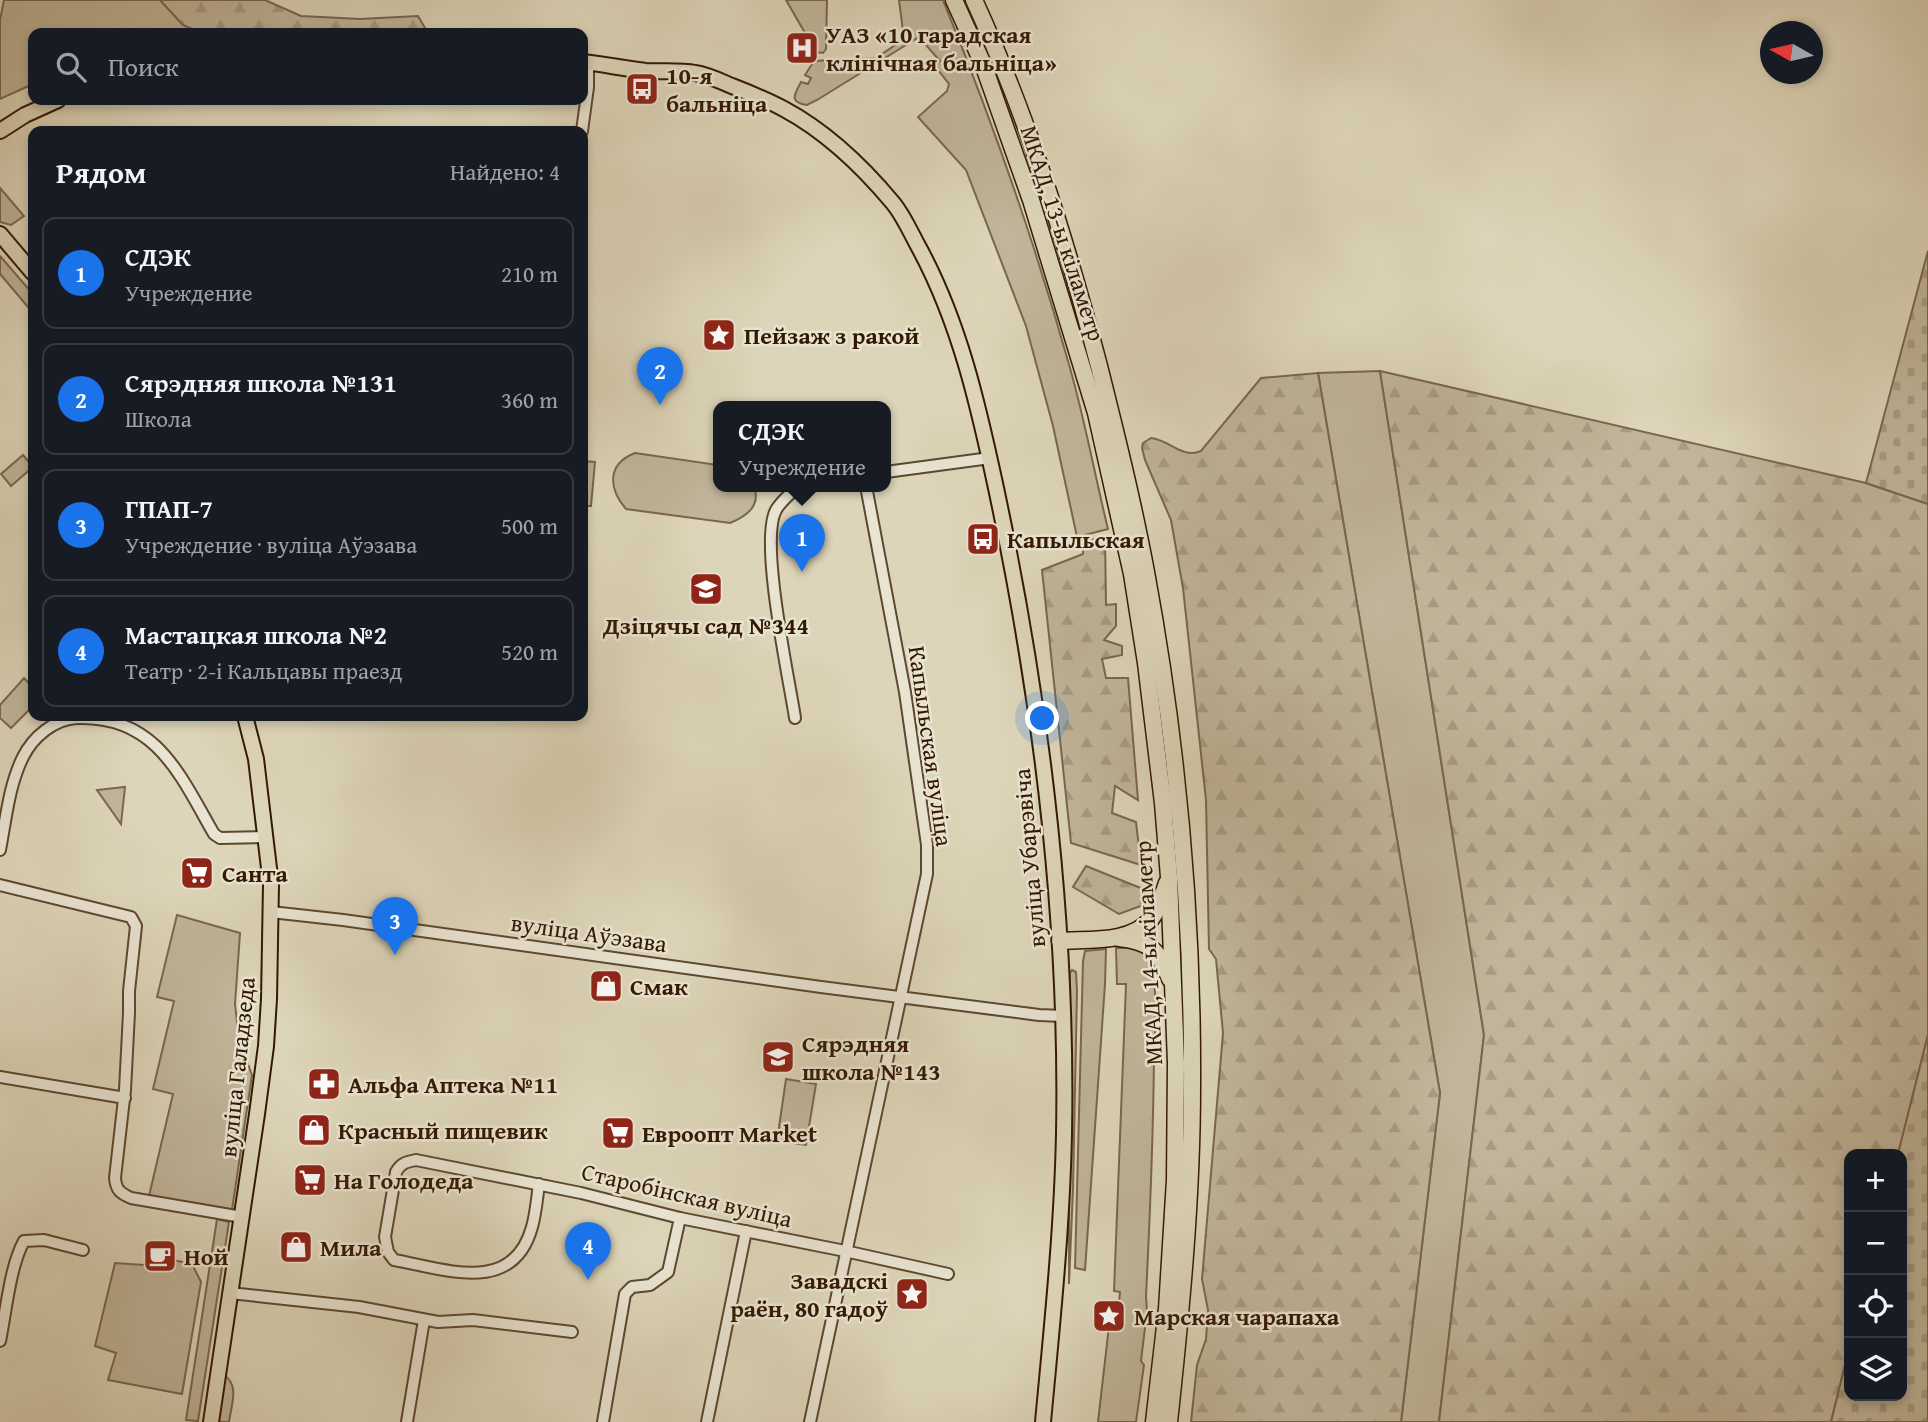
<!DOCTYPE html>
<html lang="ru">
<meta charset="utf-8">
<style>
body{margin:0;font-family:"Gentium Book Plus",serif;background:#20242c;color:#f1f3f6}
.controls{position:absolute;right:21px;bottom:21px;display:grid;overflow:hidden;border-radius:14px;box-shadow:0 4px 10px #0003}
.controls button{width:63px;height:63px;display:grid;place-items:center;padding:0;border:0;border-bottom:2px solid #363941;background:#171b24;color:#f1f3f6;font:35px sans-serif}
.compass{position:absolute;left:1760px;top:21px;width:63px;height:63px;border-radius:50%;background:#171b24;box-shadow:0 4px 10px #0003;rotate:278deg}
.you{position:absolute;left:1043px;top:719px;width:24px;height:24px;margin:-18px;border:5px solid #fff;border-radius:50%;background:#1a73e8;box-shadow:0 0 0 10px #1a73e833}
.badge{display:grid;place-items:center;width:46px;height:46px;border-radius:50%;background:#1a73e8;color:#fff;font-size:23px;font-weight:700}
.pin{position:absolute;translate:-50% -58px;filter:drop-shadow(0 2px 4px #0008)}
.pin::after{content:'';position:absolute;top:37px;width:24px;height:21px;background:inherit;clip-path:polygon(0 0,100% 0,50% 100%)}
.popup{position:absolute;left:713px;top:401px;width:178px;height:91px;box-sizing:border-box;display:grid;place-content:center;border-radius:14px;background:#171b24;filter:drop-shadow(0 2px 5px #0005);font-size:23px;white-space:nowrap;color:#9ea1a6}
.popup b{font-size:26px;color:#f1f3f6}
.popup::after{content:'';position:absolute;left:50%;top:100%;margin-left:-14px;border:14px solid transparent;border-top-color:#171b24}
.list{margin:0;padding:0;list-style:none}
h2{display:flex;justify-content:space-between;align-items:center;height:91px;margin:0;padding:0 28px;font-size:30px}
h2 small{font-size:23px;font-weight:400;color:#9ea1a6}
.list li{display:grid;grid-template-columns:46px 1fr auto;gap:21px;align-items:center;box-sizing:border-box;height:112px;margin:0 14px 14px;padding:0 14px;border:2px solid #363941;border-radius:14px}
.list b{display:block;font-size:26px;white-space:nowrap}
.list p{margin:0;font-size:23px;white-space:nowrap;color:#9ea1a6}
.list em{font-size:23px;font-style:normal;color:#9ea1a6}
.icon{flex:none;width:38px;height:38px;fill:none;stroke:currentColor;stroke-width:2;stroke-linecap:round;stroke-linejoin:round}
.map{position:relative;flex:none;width:1928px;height:1422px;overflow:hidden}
.search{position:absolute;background:#171b24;box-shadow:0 4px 10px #0003;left:28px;top:28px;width:560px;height:77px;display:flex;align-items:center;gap:18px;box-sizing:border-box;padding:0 24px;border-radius:14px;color:#9ea1a6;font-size:26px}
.panel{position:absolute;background:#171b24;box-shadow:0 4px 10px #0003;left:28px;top:126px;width:560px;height:595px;border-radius:14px}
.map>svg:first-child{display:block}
.green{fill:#c0b59a;stroke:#7a664e;stroke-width:2}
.forest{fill:url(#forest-firs);stroke:#7a664e;stroke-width:2}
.cemetery{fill:url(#cemetery-stones);stroke:#7a664e;stroke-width:2}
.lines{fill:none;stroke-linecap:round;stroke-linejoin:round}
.minor-casing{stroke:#5e4730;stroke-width:14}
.major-casing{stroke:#341802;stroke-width:18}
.highway-casing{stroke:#341802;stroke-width:19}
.minor{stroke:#e9e4d2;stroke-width:10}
.major{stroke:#ddd5b9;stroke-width:14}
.highway{stroke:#ddd5b9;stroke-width:16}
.labels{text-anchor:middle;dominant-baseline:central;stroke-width:5;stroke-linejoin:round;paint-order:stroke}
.poi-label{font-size:24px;font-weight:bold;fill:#341802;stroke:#e9e4d2;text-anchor:start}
.street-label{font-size:24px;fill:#341802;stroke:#e9e4d2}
</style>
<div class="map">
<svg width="1928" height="1422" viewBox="0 0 1928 1422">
<defs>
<pattern id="forest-firs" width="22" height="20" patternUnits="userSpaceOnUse" patternTransform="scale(1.75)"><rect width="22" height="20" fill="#c0b59a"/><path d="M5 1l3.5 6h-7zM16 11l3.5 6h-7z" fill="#a69b83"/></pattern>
<pattern id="cemetery-stones" width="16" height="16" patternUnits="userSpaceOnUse" patternTransform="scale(1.75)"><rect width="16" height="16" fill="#c0b59a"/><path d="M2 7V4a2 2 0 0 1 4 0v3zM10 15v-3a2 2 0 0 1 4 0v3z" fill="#a69b83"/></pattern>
</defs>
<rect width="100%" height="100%" fill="#ddd5b9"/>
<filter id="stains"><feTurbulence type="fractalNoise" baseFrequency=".00286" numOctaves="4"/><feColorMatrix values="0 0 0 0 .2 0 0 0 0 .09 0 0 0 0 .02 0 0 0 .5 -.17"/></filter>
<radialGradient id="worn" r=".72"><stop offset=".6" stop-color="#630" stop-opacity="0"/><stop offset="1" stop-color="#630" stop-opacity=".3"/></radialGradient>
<g class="green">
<polygon points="4,0 160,0 183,25 201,33 33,33 33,84 0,99 0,20"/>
<polygon points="786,0 827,0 826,49 823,53 816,52"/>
<path d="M899 0H943C992 120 1035 243 1070 368 1085 421 1095 476 1108 529L1077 537 1053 426 1026 326 966 170 918 117 947 91 949 84 935 66 940 61 919 37 817 100 807 105C788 102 795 94 801 82L808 84 811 78 805 75 814 61 876 58 904 39Z"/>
<polygon points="0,188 24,216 11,225 0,222"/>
<polygon points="0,256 33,294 33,313 0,274"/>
<polygon points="1380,371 1484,1035 1439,1422 1401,1422 1440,1093 1318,373"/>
<path d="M635 453 718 465V486H754C761 506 747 516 730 523L626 509C608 488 607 464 635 453Z"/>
<polygon points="23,455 33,467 11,486 1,474"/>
<polygon points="583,461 595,462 591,506 583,506"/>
<polygon points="24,678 33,688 33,706 11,728 0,718 0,705"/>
<polygon points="125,787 121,824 97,790"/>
<polygon points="177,915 240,933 235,1004 239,1039 252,1075 232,1210 149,1196 173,1094 153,1089 174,1001 157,997"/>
<path d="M1116 948H1133L1147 954C1160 987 1155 1026 1154 1060 1153 1139 1150 1217 1146 1296L1147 1311 1141 1361 1144 1365 1136 1422H1098L1109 1326 1117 1323 1120 1292 1114 1291 1126 984H1117Z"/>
<polygon points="1106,949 1105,984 1085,1270 1075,1268 1083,961 1085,951"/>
<polygon points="1072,970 1076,972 1077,990 1073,1189 1069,1284 1069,991 1070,973"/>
<polygon points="786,1079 816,1084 806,1145 777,1141"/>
<polygon points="217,1219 229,1222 198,1421 186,1420"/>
<polygon points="163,1258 192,1264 201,1282 182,1394 108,1380 116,1353 95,1346 115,1263 159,1266"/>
<path d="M224 1375C240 1385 231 1406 229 1422H217Z"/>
</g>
<g class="forest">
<polygon points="160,0 265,0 301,16 360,19 418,16 428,33 201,33 183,25"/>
<polygon points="1380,371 1866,483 1928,504 1928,1035 1898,1154 1849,1154 1849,1349 1831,1422 1439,1422 1484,1035"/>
<path d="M1318 373 1440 1093 1401 1422H1191L1197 1365 1206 1339 1208 1310 1202 1279 1223 1033 1216 959 1209 949 1206 800 1183 588 1171 520 1145 460 1142 448 1143 443 1151 438C1170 440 1182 459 1201 451L1261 378Z"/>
<polygon points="1105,538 1106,605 1116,604 1116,626 1104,640 1122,646 1122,655 1102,659 1106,678 1128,678 1138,800 1115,786 1112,813 1136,822 1141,865 1071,843 1042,570 1083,554 1083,541"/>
<polygon points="1086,866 1148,891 1146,904 1119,914 1073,887"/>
</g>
<g class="cemetery">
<polygon points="1928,251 1928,504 1866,483"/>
<polygon points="1928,1035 1928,1422 1831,1422 1849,1349 1849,1396 1902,1396 1902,1154 1898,1154"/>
</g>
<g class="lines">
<defs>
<g id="minor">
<polyline points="582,131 588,87 588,62"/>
<polyline points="886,472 990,458"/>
<path d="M795 718C789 678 759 541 776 510 780 502 791 494 797 486"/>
<path d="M0 850C6 819 9 785 23 757 33 737 54 719 77 718 156 715 180 775 214 834L220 838 267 837"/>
<path d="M0 885 131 917 136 926 129 991V1013L125 1090 115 1178C116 1190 120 1193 131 1198L242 1217"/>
<polyline points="271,912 343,920 821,987 1039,1015 1063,1016"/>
<polyline points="0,1077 125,1098"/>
<path d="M539 1184C537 1198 536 1213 532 1227 513 1296 445 1269 394 1260L388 1252 385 1237 396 1172C401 1163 406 1162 416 1160L581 1193 680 1218 845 1251 948 1274"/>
<polyline points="230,1293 359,1307 438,1322 473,1320 572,1332"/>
<path d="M0 1341C6 1312 10 1266 24 1241L44 1240 83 1250"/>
<polyline points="407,1422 424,1320"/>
<polyline points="603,1422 625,1294 632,1287 650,1285 668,1272 680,1218"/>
<polyline points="707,1422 746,1231"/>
<polyline points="810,1422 927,874 927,845 905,692 866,486"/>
</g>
<g id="major">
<path d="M583 62C604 64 625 69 646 71 662 72 679 70 695 73 708 75 720 81 732 86 750 93 767 100 784 109 825 131 863 167 893 203 903 215 910 231 917 244 959 320 978 404 996 488 1041 700 1068 916 1064 1134 1062 1230 1052 1326 1043 1422"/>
<polyline points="0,131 25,115 58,100"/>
<polyline points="0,234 33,273"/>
<polyline points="211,1422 257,1114 266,1046 269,999 271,885 256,759 245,716"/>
</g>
<g id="highway">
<polyline points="954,0 983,64 1031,200 1096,413 1132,574 1146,663 1163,803 1169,877 1176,1063 1175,1180 1167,1309 1154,1422"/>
<path d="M974 0C1028 117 1066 241 1099 366 1116 434 1133 502 1146 572 1177 740 1193 917 1192 1087 1192 1199 1181 1311 1169 1422"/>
<path d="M1119 938C1149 941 1159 950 1170 979"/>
<path d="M1060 941C1088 939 1131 944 1151 919 1159 909 1163 895 1167 883"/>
</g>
</defs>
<use href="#minor" class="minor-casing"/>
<use href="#major" class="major-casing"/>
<use href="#highway" class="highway-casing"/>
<use href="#minor" class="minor"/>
<use href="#major" class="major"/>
<use href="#highway" class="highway"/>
</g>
<defs>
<symbol id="hospital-square" viewBox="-11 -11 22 22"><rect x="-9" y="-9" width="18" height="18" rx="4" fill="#8f2418" stroke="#e9e4d2"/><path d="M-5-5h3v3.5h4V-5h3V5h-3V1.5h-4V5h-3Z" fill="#fff"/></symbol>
<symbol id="bus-square" viewBox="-11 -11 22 22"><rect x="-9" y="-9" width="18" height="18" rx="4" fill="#8f2418" stroke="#e9e4d2"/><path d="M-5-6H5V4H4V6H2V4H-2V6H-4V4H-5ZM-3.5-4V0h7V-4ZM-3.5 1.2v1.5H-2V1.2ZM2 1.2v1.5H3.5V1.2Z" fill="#fff"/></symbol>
<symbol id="sight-square" viewBox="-11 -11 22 22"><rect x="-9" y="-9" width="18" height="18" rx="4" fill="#8f2418" stroke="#e9e4d2"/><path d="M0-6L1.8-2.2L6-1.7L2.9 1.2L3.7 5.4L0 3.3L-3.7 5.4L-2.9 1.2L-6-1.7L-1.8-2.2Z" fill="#fff"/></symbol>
<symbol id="school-square" viewBox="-11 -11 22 22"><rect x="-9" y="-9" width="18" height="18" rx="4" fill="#8f2418" stroke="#e9e4d2"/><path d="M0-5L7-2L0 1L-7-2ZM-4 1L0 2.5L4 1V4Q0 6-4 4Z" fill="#fff"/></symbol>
<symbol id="supermarket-square" viewBox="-11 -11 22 22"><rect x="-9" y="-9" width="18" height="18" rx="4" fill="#8f2418" stroke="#e9e4d2"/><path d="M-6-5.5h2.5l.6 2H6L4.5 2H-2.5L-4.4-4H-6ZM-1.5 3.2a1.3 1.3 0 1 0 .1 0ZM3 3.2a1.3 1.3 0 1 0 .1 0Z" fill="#fff"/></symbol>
<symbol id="shop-square" viewBox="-11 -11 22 22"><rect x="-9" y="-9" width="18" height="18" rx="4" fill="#8f2418" stroke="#e9e4d2"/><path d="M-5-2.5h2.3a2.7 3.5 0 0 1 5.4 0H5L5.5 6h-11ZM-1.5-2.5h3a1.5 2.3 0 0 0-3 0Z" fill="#fff"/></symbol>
<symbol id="pharmacy-square" viewBox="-11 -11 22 22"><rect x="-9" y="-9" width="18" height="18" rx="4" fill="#8f2418" stroke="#e9e4d2"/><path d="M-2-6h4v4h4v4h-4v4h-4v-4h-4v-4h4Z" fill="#fff"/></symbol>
<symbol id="cafe-square" viewBox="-11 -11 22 22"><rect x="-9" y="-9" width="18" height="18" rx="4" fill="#8f2418" stroke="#e9e4d2"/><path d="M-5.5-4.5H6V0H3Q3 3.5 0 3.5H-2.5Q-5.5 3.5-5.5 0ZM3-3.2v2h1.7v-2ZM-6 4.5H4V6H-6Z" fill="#fff"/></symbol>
</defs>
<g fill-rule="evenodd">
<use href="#hospital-square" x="783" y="29" width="38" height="38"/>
<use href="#bus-square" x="623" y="70" width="38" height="38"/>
<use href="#sight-square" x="700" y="316" width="38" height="38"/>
<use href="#bus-square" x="964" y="520" width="38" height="38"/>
<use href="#school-square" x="687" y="570" width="38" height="38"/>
<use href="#supermarket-square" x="178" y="854" width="38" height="38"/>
<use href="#shop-square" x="587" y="967" width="38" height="38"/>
<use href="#school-square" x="759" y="1038" width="38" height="38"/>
<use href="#pharmacy-square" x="305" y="1065" width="38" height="38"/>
<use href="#shop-square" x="295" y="1111" width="38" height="38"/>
<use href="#supermarket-square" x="599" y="1114" width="38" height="38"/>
<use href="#supermarket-square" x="291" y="1161" width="38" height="38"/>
<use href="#shop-square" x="277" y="1228" width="38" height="38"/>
<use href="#cafe-square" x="141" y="1237" width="38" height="38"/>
<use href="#sight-square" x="893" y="1275" width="38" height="38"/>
<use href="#sight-square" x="1090" y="1297" width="38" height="38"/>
</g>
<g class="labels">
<g class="poi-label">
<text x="826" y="34">УАЗ «10 гарадская<tspan x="826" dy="28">клінічная бальніца»</tspan></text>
<text x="666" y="75">10-я<tspan x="666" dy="28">бальніца</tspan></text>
<text x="744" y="335">Пейзаж з ракой</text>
<text x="1007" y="539">Капыльская</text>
<text x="706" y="625" text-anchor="middle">Дзіцячы сад №344</text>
<text x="222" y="873">Санта</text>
<text x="630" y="986">Смак</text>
<text x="802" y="1043">Сярэдняя<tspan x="802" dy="28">школа №143</tspan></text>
<text x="348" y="1084">Альфа Аптека №11</text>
<text x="338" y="1130">Красный пищевик</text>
<text x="642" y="1133">Евроопт Market</text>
<text x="334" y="1180">На Голодеда</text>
<text x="320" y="1247">Мила</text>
<text x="184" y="1256">Ной</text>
<text x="888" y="1280" text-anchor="end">Завадскі<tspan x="888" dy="28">раён, 80 гадоў</tspan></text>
<text x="1134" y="1316">Марская чарапаха</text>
</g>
<g class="street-label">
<text transform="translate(1063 233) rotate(72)">МКАД, 13-ы кіламетр</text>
<text transform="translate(931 746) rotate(82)">Капыльская вуліца</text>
<text transform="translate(1029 858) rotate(-95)">вуліца Убарэвіча</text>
<text transform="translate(589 933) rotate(8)">вуліца Аўэзава</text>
<text transform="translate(1148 953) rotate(-93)">МКАД, 14-ы кіламетр</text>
<text transform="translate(237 1067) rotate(-84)">вуліца Галадзеда</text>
<text transform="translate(687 1195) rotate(13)">Старобінская вуліца</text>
</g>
</g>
<rect width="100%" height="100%" filter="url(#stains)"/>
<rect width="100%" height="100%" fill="url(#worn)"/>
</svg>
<div class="controls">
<button>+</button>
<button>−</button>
<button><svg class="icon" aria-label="locate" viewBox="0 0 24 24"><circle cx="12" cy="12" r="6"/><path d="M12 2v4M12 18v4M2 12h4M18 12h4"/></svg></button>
<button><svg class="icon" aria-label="layers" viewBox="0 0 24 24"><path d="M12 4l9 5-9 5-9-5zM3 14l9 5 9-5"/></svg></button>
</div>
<svg class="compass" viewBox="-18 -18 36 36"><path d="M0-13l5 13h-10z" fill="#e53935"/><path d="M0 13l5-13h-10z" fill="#9ea1a6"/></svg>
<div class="you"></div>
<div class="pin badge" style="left:802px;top:572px">1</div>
<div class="popup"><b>СДЭК</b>Учреждение</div>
<div class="pin badge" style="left:660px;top:405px">2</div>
<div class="pin badge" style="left:395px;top:955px">3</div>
<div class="pin badge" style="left:588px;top:1280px">4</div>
<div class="search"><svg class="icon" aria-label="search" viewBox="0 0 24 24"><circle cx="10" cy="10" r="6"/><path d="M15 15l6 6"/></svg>Поиск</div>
<section class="panel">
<h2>Рядом<small>Найдено: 4</small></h2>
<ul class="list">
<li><span class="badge">1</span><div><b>СДЭК</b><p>Учреждение</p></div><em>210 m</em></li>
<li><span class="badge">2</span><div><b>Сярэдняя школа №131</b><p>Школа</p></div><em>360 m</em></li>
<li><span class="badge">3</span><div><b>ГПАП-7</b><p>Учреждение · вуліца Аўэзава</p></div><em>500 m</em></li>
<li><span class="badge">4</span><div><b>Мастацкая школа №2</b><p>Театр · 2-і Кальцавы праезд</p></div><em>520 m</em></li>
</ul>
</section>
</div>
